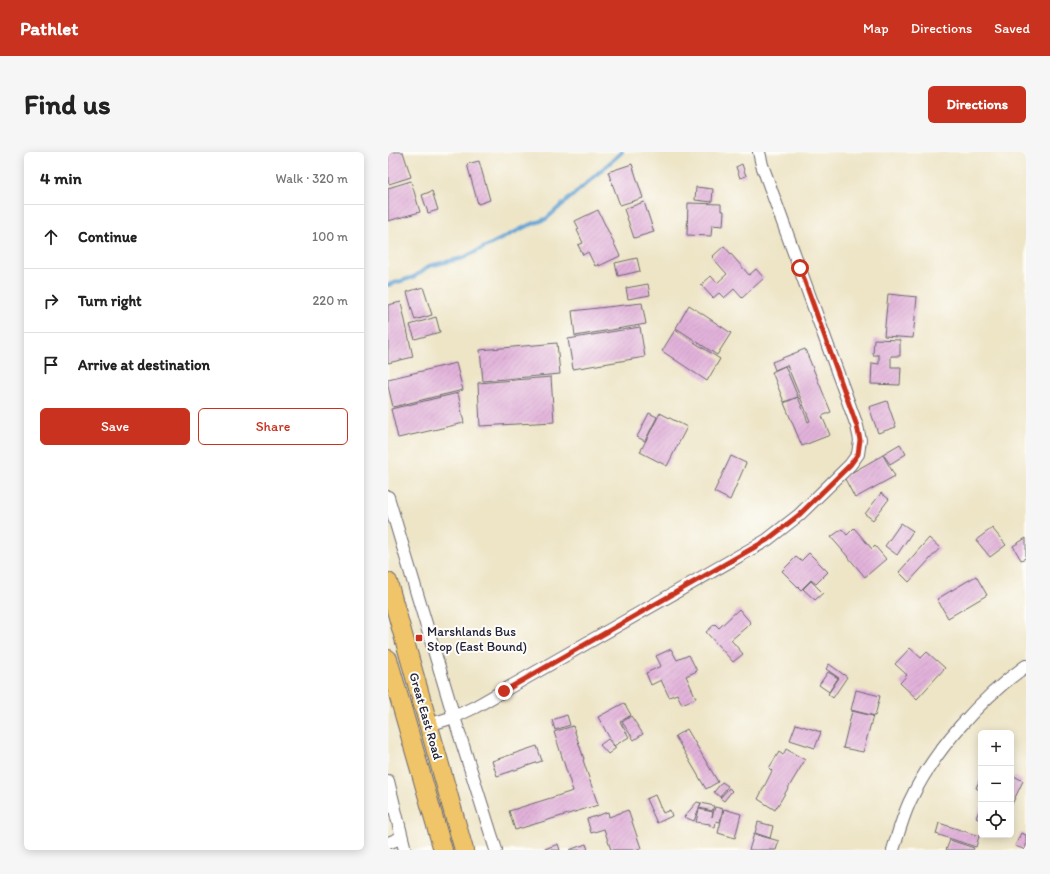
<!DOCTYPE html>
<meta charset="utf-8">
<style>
body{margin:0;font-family:Itim,sans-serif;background:#f6f6f6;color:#222}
.controls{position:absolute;right:12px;bottom:12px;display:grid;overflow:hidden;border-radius:6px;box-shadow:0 2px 10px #0003}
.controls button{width:36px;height:36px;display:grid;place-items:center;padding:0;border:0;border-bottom:1px solid #e0e0e0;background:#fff;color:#222;font:20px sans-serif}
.stop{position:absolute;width:12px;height:12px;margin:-9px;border:3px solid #c8321e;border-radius:50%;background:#fff}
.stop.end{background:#c8321e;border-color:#fff;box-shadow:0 1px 4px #0008}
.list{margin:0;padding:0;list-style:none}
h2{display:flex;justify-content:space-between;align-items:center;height:52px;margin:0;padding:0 16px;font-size:17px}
h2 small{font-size:13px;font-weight:400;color:#767676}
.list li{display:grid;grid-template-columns:26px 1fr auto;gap:12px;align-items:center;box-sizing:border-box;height:64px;padding:0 16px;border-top:1px solid #e0e0e0}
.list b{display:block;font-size:15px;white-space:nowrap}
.list em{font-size:13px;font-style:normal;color:#767676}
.actions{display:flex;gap:8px;padding:12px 16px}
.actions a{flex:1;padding:9px 0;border:1px solid #c8321e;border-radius:6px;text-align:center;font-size:14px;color:#c8321e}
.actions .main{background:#c8321e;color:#fff}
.icon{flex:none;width:22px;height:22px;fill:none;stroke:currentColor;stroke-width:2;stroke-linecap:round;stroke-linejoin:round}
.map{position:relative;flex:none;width:638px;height:698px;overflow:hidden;border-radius:6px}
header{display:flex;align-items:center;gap:24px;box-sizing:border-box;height:56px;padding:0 20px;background:#c8321e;color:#fff}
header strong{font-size:19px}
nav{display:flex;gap:22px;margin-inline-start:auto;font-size:14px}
.intro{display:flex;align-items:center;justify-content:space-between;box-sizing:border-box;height:96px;padding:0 24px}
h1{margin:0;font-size:28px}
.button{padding:10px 18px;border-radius:6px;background:#c8321e;color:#fff;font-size:14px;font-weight:700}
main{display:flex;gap:24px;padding:0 24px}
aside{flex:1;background:#fff;border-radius:6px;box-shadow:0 2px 10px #0003}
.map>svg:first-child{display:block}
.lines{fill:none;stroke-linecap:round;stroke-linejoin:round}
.stream{stroke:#5ea0d2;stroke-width:4}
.building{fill:url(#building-hatch)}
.street-casing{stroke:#69666c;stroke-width:14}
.primary-casing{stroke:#69666c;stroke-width:20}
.street{stroke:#fff;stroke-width:12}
.primary{stroke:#f0c469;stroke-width:18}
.route{stroke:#c8321e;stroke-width:5}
.poi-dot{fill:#c8321e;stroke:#fdfcf7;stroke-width:1.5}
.labels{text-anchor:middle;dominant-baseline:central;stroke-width:4;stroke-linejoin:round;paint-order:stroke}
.poi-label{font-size:13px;fill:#22223b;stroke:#fdfcf7;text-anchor:start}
.street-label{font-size:13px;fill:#22223b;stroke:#fdfcf7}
</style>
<header>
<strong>Pathlet</strong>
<nav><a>Map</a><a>Directions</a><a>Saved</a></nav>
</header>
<div class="intro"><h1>Find us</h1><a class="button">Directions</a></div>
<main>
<aside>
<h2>4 min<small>Walk · 320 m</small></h2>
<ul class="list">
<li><svg class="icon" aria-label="ahead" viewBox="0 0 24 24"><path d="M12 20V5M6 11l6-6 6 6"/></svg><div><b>Continue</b></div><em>100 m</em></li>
<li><svg class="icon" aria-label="right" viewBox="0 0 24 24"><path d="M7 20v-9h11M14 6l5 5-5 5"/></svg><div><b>Turn right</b></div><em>220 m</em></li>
<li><svg class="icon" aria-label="arrive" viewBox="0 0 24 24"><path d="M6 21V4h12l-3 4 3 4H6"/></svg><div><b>Arrive at destination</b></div></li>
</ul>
<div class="actions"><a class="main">Save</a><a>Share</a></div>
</aside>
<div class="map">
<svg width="638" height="698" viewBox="0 0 638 698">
<defs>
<pattern id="building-hatch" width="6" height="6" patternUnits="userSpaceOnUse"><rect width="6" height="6" fill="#e2b2da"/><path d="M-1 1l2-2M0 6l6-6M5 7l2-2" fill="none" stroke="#c299bc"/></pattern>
</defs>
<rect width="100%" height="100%" fill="#fdfcf7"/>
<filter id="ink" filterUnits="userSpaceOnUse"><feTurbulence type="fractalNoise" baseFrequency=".025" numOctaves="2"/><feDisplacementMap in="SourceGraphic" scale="8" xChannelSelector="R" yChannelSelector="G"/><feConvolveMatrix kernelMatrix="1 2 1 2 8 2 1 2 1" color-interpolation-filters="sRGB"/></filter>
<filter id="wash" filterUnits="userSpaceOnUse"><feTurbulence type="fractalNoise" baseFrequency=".012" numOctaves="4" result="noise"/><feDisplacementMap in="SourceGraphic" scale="16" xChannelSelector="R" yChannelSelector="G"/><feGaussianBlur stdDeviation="0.9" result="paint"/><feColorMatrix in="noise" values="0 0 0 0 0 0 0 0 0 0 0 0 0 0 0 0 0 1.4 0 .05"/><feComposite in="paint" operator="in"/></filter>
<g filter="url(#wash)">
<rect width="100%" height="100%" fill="#eee5c7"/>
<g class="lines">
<polyline class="stream" points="0,133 26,125 41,114 75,106 139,74 158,67 234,0"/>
</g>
<g id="blocks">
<g class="building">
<polygon points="0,0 15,0 23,25 1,32 0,28"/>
<polygon points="91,9 102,48 90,52 79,12"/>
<polygon points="244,12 255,46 232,53 220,20"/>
<polygon points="354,12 358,24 352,26 348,15"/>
<polygon points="23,29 32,60 0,69 0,36"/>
<polygon points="308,35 325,37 324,50 307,48"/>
<polygon points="44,39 50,58 40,61 34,43"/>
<polygon points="256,50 266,80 246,86 236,57"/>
<polygon points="300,51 333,52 333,59 336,59 335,74 324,73 323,84 299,83"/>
<polygon points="210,58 232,104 211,114 211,112 207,114 200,100 195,103 190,93 195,91 189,78 191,77 187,69"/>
<polygon points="336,94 361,123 368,117 376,126 354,146 346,137 336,146 331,141 325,146 313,133 323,124 329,131 339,122 324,105"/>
<polygon points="249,106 252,119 230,124 227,111"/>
<polygon points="260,132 262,143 240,147 238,136"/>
<polygon points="35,135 44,163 27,168 19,140"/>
<polygon points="500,142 529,145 525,186 496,184"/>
<polygon points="13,150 25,205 0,211 0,153"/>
<polygon points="254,151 258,172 187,184 184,159"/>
<polygon points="301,153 343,181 329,203 288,176"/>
<polygon points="48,165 52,180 27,187 22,173"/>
<polygon points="252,175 257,205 185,217 180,187"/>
<polygon points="287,178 332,207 319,229 274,199"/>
<polygon points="486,187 512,188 512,204 503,204 503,215 513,215 512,233 483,232 484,211 491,212 491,203 485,203"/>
<polygon points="169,191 172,222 95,229 92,198"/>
<polygon points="417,197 443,260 434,264 442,283 414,294 396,251 410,245 420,270 422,269 399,213 387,218 384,210"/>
<polygon points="68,211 75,238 5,255 0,234 0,227"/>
<polygon points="397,214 410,245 396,250 384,220"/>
<polygon points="163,225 166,270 92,274 90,231"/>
<polygon points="70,241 76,271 10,286 3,257"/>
<polygon points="499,249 508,275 490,281 481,255"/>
<polygon points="261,261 269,265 257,289 249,285"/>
<polygon points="272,261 299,275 279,314 252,300"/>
<polygon points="512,292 518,302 502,312 495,302"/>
<polygon points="495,303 507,324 467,346 456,325"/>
<polygon points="343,304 358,311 342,348 326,340"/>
<polygon points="493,341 501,347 485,368 477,362"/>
<polygon points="513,371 525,379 509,403 497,394"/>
<polygon points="466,376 484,397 487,394 498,407 477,425 443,385 454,377 459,383"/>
<polygon points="604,376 618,393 602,405 588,388"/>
<polygon points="541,386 552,396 521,430 511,420"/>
<polygon points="638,386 638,406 633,408 625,394"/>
<polygon points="421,401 440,420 428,432 423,428 413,438 394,419 408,405 413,409"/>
<polygon points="588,424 599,443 560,466 549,447"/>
<polygon points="423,429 435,441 427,448 415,437"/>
<polygon points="351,457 363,471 343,488 355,502 345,510 318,480 327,472 331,476"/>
<polygon points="522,496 533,506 539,500 557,516 529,547 512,531 519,523 507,512"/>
<polygon points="283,497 289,508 301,503 309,519 298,524 308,546 294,552 289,542 281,545 273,528 263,533 258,521 273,514 268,504"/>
<polygon points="441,512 459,525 445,546 440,542 451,526 438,517"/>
<polygon points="440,520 450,526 441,540 431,533"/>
<polygon points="468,538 492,544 487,564 463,558"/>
<polygon points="236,551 243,563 232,570 241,585 226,594 210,565"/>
<polygon points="464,559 485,564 475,600 455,596"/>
<polygon points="179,563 182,573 167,578 164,568"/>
<polygon points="243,564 255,582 246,588 234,570"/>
<polygon points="408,572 433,580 427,596 402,588"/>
<polygon points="185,574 196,607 195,608 210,653 127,678 121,659 185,639 166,580"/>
<polygon points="299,577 330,630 318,637 287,584"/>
<polygon points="220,587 228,596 220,602 212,593"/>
<polygon points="149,594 154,609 109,624 104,609"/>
<polygon points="398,597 417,608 387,658 370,647 384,619 381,616 391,600 395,603"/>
<polygon points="626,624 635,629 623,654 623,630"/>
<polygon points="593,625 593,639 588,636"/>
<polygon points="334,630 340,634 332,645 326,640"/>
<polygon points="341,636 344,639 336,649 332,646"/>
<polygon points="267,643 275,661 282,658 284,664 269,671 258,647"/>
<polygon points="309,650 313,651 306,669 296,665"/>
<polygon points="313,651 326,654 324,659 311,656"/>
<polygon points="593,654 593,668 588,666"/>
<polygon points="327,655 335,657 332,670 328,669 327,676 322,674 322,672 308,670 311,657 325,660 324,665"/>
<polygon points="336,657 353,662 347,686 330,681"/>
<polygon points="240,658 253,696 246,698 223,698 216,677 203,681 199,667 220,660 221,665"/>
<polygon points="370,670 385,674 382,686 367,681"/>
<polygon points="551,671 591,684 588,695 548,682"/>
<polygon points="633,681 638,683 638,698 627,694"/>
<polygon points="366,682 391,689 388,698 361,698"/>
<polygon points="562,688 586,696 585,698 558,698"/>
<polygon points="170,692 172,698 154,698"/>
<polygon points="198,692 200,698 181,698"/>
</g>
</g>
</g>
<g filter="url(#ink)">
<use href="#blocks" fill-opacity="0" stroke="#69666c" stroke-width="1"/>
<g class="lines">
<defs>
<g id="street">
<polyline points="0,345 66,565 108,698"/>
<polyline points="40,573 66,565 87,555 379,388 411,363 462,313 470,302 472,288 469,274 374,13 371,0"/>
<polyline points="0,629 17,698"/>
<polyline points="0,691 13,686"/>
<path d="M505 698C510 682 515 664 522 649 546 598 593 546 638 514"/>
</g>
<g id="primary">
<polyline points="0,430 76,698"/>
<polyline points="0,507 55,698"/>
</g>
</defs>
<use href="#street" class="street-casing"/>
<use href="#primary" class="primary-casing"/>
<use href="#street" class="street"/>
<use href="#primary" class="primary"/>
</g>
</g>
<g class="lines" filter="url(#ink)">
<polyline class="route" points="116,539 379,388 411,363 462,313 470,302 472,288 469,274 412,116"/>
</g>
<rect class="poi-dot" x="27" y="482" width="8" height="8" rx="2"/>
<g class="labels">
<g class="poi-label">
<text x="39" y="479">Marshlands Bus<tspan x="39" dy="15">Stop (East Bound)</tspan></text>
</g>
<g class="street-label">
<text transform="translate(38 564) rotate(74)">Great East Road</text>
</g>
</g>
</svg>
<div class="controls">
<button>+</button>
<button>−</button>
<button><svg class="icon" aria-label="locate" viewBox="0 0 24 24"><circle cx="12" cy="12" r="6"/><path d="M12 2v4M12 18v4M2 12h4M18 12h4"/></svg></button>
</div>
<div class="stop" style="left:412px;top:116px"></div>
<div class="stop end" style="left:116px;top:539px"></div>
</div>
</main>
